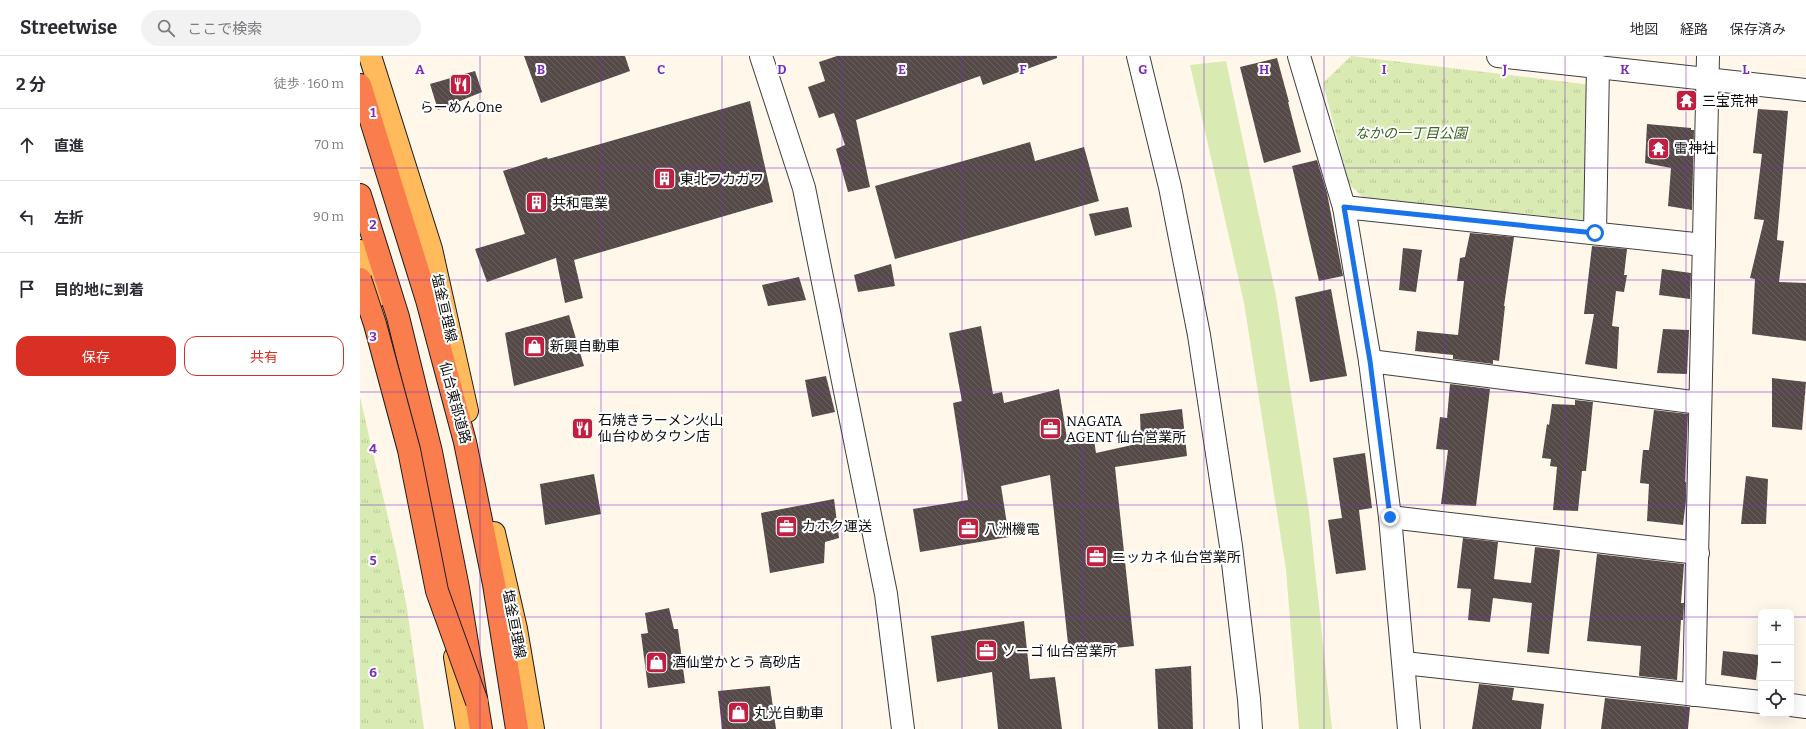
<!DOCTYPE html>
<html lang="ja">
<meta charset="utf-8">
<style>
body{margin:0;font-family:Bitter,"Noto Sans JP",serif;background:#f2f2f3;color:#2b2b33}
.controls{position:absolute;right:12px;bottom:12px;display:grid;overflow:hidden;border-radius:8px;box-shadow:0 4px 16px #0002}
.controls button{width:36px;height:36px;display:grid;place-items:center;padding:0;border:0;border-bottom:1px solid #e1e1e2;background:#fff;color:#2b2b33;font:20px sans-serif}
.stop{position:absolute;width:12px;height:12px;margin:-9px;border:3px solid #1a73e8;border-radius:50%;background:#fff}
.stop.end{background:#1a73e8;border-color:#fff;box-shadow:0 1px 4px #0008}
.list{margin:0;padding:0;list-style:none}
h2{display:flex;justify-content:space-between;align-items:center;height:52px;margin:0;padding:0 16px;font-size:17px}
h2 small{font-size:13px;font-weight:400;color:#7c7c81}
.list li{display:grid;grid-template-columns:26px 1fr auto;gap:12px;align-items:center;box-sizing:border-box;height:72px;padding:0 16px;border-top:1px solid #e1e1e2}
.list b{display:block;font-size:15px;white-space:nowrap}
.list em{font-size:13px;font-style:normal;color:#7c7c81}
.actions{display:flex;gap:8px;padding:12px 16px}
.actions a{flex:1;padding:9px 0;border:1px solid #d93025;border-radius:12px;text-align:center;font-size:14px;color:#d93025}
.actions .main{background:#d93025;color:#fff}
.icon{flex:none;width:22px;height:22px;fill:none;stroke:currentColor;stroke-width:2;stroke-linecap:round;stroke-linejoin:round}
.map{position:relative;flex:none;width:1446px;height:673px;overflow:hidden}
header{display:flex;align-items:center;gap:24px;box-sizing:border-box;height:56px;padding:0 20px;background:#fff;border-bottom:1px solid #e1e1e2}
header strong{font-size:19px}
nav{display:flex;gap:22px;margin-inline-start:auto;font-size:14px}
.search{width:280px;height:36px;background:#f2f2f3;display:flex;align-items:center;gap:10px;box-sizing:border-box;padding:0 14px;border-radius:22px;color:#7c7c81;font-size:15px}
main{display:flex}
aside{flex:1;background:#fff}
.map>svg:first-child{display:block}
.grass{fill:#d9eab3}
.park{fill:url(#park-tufts)}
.building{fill:url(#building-back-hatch)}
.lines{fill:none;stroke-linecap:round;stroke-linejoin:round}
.minor-casing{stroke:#3f3f3f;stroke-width:24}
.major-casing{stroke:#1d1d1d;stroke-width:24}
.highway-casing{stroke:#1d1d1d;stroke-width:24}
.minor{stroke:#fff;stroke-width:22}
.major{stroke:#feba5b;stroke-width:22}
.highway{stroke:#fa7e4d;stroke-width:22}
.highway-bridge-casing{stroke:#1d1d1d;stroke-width:24;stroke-linecap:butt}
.highway-bridge{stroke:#fa7e4d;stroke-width:22}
.route{stroke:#1a73e8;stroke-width:5}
.grid{fill:none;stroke:#7b2cbf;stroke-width:1;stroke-opacity:0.55}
.labels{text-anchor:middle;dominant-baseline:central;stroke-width:4;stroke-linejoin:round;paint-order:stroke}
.poi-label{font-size:14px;fill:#0c0c0c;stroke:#fff;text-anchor:start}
.park-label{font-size:14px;font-style:italic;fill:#37651a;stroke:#fff}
.street-label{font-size:14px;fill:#0c0c0c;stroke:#fff}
.grid-label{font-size:13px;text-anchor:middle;font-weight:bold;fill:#7b2cbf;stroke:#fff;stroke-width:4;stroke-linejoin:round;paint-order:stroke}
</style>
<header>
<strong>Streetwise</strong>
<div class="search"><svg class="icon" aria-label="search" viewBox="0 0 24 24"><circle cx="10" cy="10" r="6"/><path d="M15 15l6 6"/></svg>ここで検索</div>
<nav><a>地図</a><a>経路</a><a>保存済み</a></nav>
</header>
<main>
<aside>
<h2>2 分<small>徒歩 · 160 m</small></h2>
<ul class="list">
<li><svg class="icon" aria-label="ahead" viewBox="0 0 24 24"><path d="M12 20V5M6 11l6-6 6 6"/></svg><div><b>直進</b></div><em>70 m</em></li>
<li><svg class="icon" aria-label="left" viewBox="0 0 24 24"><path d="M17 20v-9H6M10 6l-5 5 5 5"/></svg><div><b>左折</b></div><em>90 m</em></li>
<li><svg class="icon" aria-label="arrive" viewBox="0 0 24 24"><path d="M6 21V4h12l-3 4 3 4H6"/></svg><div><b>目的地に到着</b></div></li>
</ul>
<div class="actions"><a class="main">保存</a><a>共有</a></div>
</aside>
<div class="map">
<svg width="1446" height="673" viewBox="0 0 1446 673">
<defs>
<pattern id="park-tufts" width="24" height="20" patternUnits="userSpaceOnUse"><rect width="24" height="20" fill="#d9eab3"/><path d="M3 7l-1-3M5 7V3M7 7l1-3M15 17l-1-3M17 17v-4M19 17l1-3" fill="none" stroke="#b9c899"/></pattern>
<pattern id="building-back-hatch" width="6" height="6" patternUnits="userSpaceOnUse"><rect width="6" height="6" fill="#554a48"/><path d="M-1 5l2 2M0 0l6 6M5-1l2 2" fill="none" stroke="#68605e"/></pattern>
</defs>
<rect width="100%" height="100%" fill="#fff7ea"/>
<polygon class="grass" points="866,5 916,240 949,456 972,673 939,673 926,514 884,247 830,9"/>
<g class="park">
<polygon points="991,0 1232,29 1226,164 1005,143 989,128 963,27"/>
<polygon points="0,341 36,496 47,552 64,673 0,673"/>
</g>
<g class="building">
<polygon points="164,0 265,0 270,15 181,47"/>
<polygon points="477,0 697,0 697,2 623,29 620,20 496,64 510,131 488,136 476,93 485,89 474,57 459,62 448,31 465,25 459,6"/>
<polygon points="917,2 929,46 928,46 941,96 904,107 880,11"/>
<polygon points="115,15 122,36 78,54 70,28"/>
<polygon points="390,45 413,146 214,204 223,242 205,247 196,202 127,226 115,193 165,178 143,115 187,101 188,103"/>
<polygon points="1398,53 1428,55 1417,184 1424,185 1419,226 1446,227 1446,285 1392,278 1395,223 1390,222 1404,164 1394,163 1402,98 1393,97"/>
<polygon points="1287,68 1331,72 1331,74 1334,74 1332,154 1308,150 1311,112 1285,107"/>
<polygon points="670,86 675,105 724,91 739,145 535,203 515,130"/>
<polygon points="957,104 967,137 983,220 959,225 932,110"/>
<polygon points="768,151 772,171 735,180 729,158"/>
<polygon points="1110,177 1154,181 1144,250 1145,250 1139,305 1133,304 1133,308 1093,303 1093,299 1055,295 1057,275 1098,279 1104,225 1097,225 1100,202 1105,201"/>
<polygon points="1232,190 1267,193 1264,219 1267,219 1264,236 1256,235 1252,270 1259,271 1257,313 1225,308 1234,258 1224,258"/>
<polygon points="1043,192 1062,194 1056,236 1039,234"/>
<polygon points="531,208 535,230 498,236 494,219"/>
<polygon points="1302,213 1331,217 1330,243 1299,239"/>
<polygon points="439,221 446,244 408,250 402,229"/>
<polygon points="971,233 987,320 950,326 935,241"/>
<polygon points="209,259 224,310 154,330 145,277"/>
<polygon points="621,270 633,338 642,336 644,347 699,333 708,389 734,384 736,397 781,387 780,358 822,353 827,400 755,411 774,590 709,597 690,419 641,430 649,481 560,496 553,453 608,444 593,347 602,345 589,277"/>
<polygon points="1303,273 1329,274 1327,318 1297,317"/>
<polygon points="466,320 475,356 452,361 445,324"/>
<polygon points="1412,322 1446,326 1442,374 1412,371"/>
<polygon points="1090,328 1130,333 1116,450 1081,448 1088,394 1076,393 1080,361 1087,362"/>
<polygon points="1215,344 1233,346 1226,415 1222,415 1218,455 1193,454 1197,411 1190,410 1191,403 1182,402 1187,368 1189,369 1192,348 1215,349"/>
<polygon points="1294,354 1328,358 1325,426 1326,426 1326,444 1323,469 1287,465 1289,428 1280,427 1283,394 1289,394"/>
<polygon points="1005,397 1012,452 999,454 1006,514 976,518 968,464 982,462 973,402"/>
<polygon points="234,418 241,458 185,469 180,428"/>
<polygon points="1386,420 1408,423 1406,468 1381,468"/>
<polygon points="474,443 479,482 465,486 464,507 410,517 401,457"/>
<polygon points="1103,482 1138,486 1134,523 1171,527 1175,491 1200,494 1189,598 1167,596 1172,547 1133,542 1130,566 1108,564 1111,533 1097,532"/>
<polygon points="1237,498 1324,508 1321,547 1324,547 1323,564 1321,564 1317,624 1279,620 1281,590 1227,585"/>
<polygon points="309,552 314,573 318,573 325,627 288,632 281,578 288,577 285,557"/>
<polygon points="664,565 670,623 695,621 702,673 638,673 632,616 577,626 571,580"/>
<polygon points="1363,595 1399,599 1396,624 1361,619"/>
<polygon points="831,610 833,673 798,673 795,613"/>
<polygon points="1119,628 1154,632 1152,644 1184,648 1181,673 1112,673"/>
<polygon points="410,630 416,673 362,673 358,635"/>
<polygon points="1245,642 1330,651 1328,673 1241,673"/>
</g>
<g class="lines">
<defs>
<g id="minor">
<polyline points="401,0 444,132 526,538 543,673"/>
<polyline points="778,0 810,131 839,279 871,490 889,643 891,673"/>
<polyline points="939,0 984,151 1010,305 1030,461 1049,673"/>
<polyline points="1138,0 1446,34"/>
<polyline points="984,151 1344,189"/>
<polyline points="1235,177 1238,10"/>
<polyline points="1010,305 1340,347"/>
<polyline points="1030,461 1338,497"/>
<polyline points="1044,607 1401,646"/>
<polyline points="1334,639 1348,0"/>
<polyline points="1431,649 1446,651"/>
</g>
<g id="major">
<polyline points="10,0 71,193 107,355"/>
<polyline points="0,195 14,242"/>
<polyline points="134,477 156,573 173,673"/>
<polyline points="95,601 107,673"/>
</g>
<g id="highway">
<polyline points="0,29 67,244 105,386 134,528 157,673"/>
<polyline points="0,139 38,261 71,396 98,532 121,673"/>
</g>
</defs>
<use href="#minor" class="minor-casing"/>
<use href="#major" class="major-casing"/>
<use href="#highway" class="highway-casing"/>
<use href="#minor" class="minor"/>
<use href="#major" class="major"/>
<use href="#highway" class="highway"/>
<defs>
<polyline id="highway-bridge" points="0,223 15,268 49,394 77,535 117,646"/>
</defs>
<use href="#highway-bridge" class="highway-bridge-casing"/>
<use href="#highway-bridge" class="highway-bridge"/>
</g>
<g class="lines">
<polyline class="route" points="1030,461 1010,305 984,151 1235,177"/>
</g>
<path class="grid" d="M120 0V673M241 0V673M362 0V673M482 0V673M602 0V673M723 0V673M844 0V673M964 0V673M1084 0V673M1205 0V673M1326 0V673M0 112H1446M0 224H1446M0 336H1446M0 449H1446M0 561H1401M1431 561H1446"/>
<defs>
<symbol id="restaurant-square" viewBox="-11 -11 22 22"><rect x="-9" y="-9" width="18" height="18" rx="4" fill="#c01f42" stroke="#fff"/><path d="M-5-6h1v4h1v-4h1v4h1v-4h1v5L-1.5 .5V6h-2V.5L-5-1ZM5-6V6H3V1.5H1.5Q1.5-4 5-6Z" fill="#fff"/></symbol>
<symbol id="temple-square" viewBox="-11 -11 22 22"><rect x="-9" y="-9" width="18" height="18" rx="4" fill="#c01f42" stroke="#fff"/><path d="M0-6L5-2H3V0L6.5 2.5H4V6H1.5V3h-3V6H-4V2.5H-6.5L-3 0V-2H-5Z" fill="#fff"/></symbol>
<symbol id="building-square" viewBox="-11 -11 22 22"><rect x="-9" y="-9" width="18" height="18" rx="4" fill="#c01f42" stroke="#fff"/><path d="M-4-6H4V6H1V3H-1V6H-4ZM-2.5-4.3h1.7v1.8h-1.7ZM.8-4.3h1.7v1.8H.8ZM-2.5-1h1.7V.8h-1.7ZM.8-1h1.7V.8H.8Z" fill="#fff"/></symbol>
<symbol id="shop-square" viewBox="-11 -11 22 22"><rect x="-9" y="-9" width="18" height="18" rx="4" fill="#c01f42" stroke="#fff"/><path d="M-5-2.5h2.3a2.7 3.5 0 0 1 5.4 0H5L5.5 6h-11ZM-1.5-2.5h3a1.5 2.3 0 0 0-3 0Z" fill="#fff"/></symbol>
<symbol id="office-square" viewBox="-11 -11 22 22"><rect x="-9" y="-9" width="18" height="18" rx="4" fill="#c01f42" stroke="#fff"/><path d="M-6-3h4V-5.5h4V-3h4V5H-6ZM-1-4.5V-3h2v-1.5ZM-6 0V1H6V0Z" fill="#fff"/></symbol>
</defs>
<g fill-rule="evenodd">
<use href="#restaurant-square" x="88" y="16" width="25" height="25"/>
<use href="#temple-square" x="1314" y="32" width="25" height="25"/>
<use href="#temple-square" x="1286" y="80" width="25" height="25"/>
<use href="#building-square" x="292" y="110" width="25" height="25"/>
<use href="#building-square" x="164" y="134" width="25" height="25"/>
<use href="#shop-square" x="162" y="278" width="25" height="25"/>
<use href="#restaurant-square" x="210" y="360" width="25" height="25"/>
<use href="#office-square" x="678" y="360" width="25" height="25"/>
<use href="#office-square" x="414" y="458" width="25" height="25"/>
<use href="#office-square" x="596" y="460" width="25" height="25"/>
<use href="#office-square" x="724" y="488" width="25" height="25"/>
<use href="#office-square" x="614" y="582" width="25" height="25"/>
<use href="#shop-square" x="284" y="594" width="25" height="25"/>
<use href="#shop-square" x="366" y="644" width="25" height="25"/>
</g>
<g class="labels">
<g class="poi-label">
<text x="1342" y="45">三宝荒神</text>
<text x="101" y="51" text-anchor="middle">らーめんOne</text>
<text x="1314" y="92">雷神社</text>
<text x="320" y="123">東北フカガワ</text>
<text x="192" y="147">共和電業</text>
<text x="190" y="290">新興自動車</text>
<text x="238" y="364">石焼きラーメン火山<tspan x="238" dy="16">仙台ゆめタウン店</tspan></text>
<text x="706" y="365">NAGATA<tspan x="706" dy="16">AGENT 仙台営業所</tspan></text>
<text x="442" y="470">カホク運送</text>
<text x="624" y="473">八洲機電</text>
<text x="752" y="501">ニッカネ 仙台営業所</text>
<text x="642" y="595">ソーゴ 仙台営業所</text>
<text x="312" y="606">酒仙堂かとう 高砂店</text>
<text x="394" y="657">丸光自動車</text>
</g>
<g class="park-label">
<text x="1051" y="77">なかの一丁目公園</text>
</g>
<g class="street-label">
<text transform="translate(84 252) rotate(77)">塩釜亘理線</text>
<text transform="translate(95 347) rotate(75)">仙台東部道路</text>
<text transform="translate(154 568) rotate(79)">塩釜亘理線</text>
</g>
</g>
<g class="grid-label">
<text x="60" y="18">A</text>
<text x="181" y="18">B</text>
<text x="301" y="18">C</text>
<text x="422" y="18">D</text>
<text x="542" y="18">E</text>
<text x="663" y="18">F</text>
<text x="783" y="18">G</text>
<text x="904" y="18">H</text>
<text x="1024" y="18">I</text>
<text x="1145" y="18">J</text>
<text x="1265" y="18">K</text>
<text x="1386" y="18">L</text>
<text x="13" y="61">1</text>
<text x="13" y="173">2</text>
<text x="13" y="285">3</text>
<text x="13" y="397">4</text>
<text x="13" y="509">5</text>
<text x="13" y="621">6</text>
</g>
</svg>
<div class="controls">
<button>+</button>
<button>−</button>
<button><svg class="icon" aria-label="locate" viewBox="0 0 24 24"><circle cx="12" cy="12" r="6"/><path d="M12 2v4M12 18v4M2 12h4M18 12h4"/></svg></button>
</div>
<div class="stop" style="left:1235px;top:177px"></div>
<div class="stop end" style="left:1030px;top:461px"></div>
</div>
</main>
